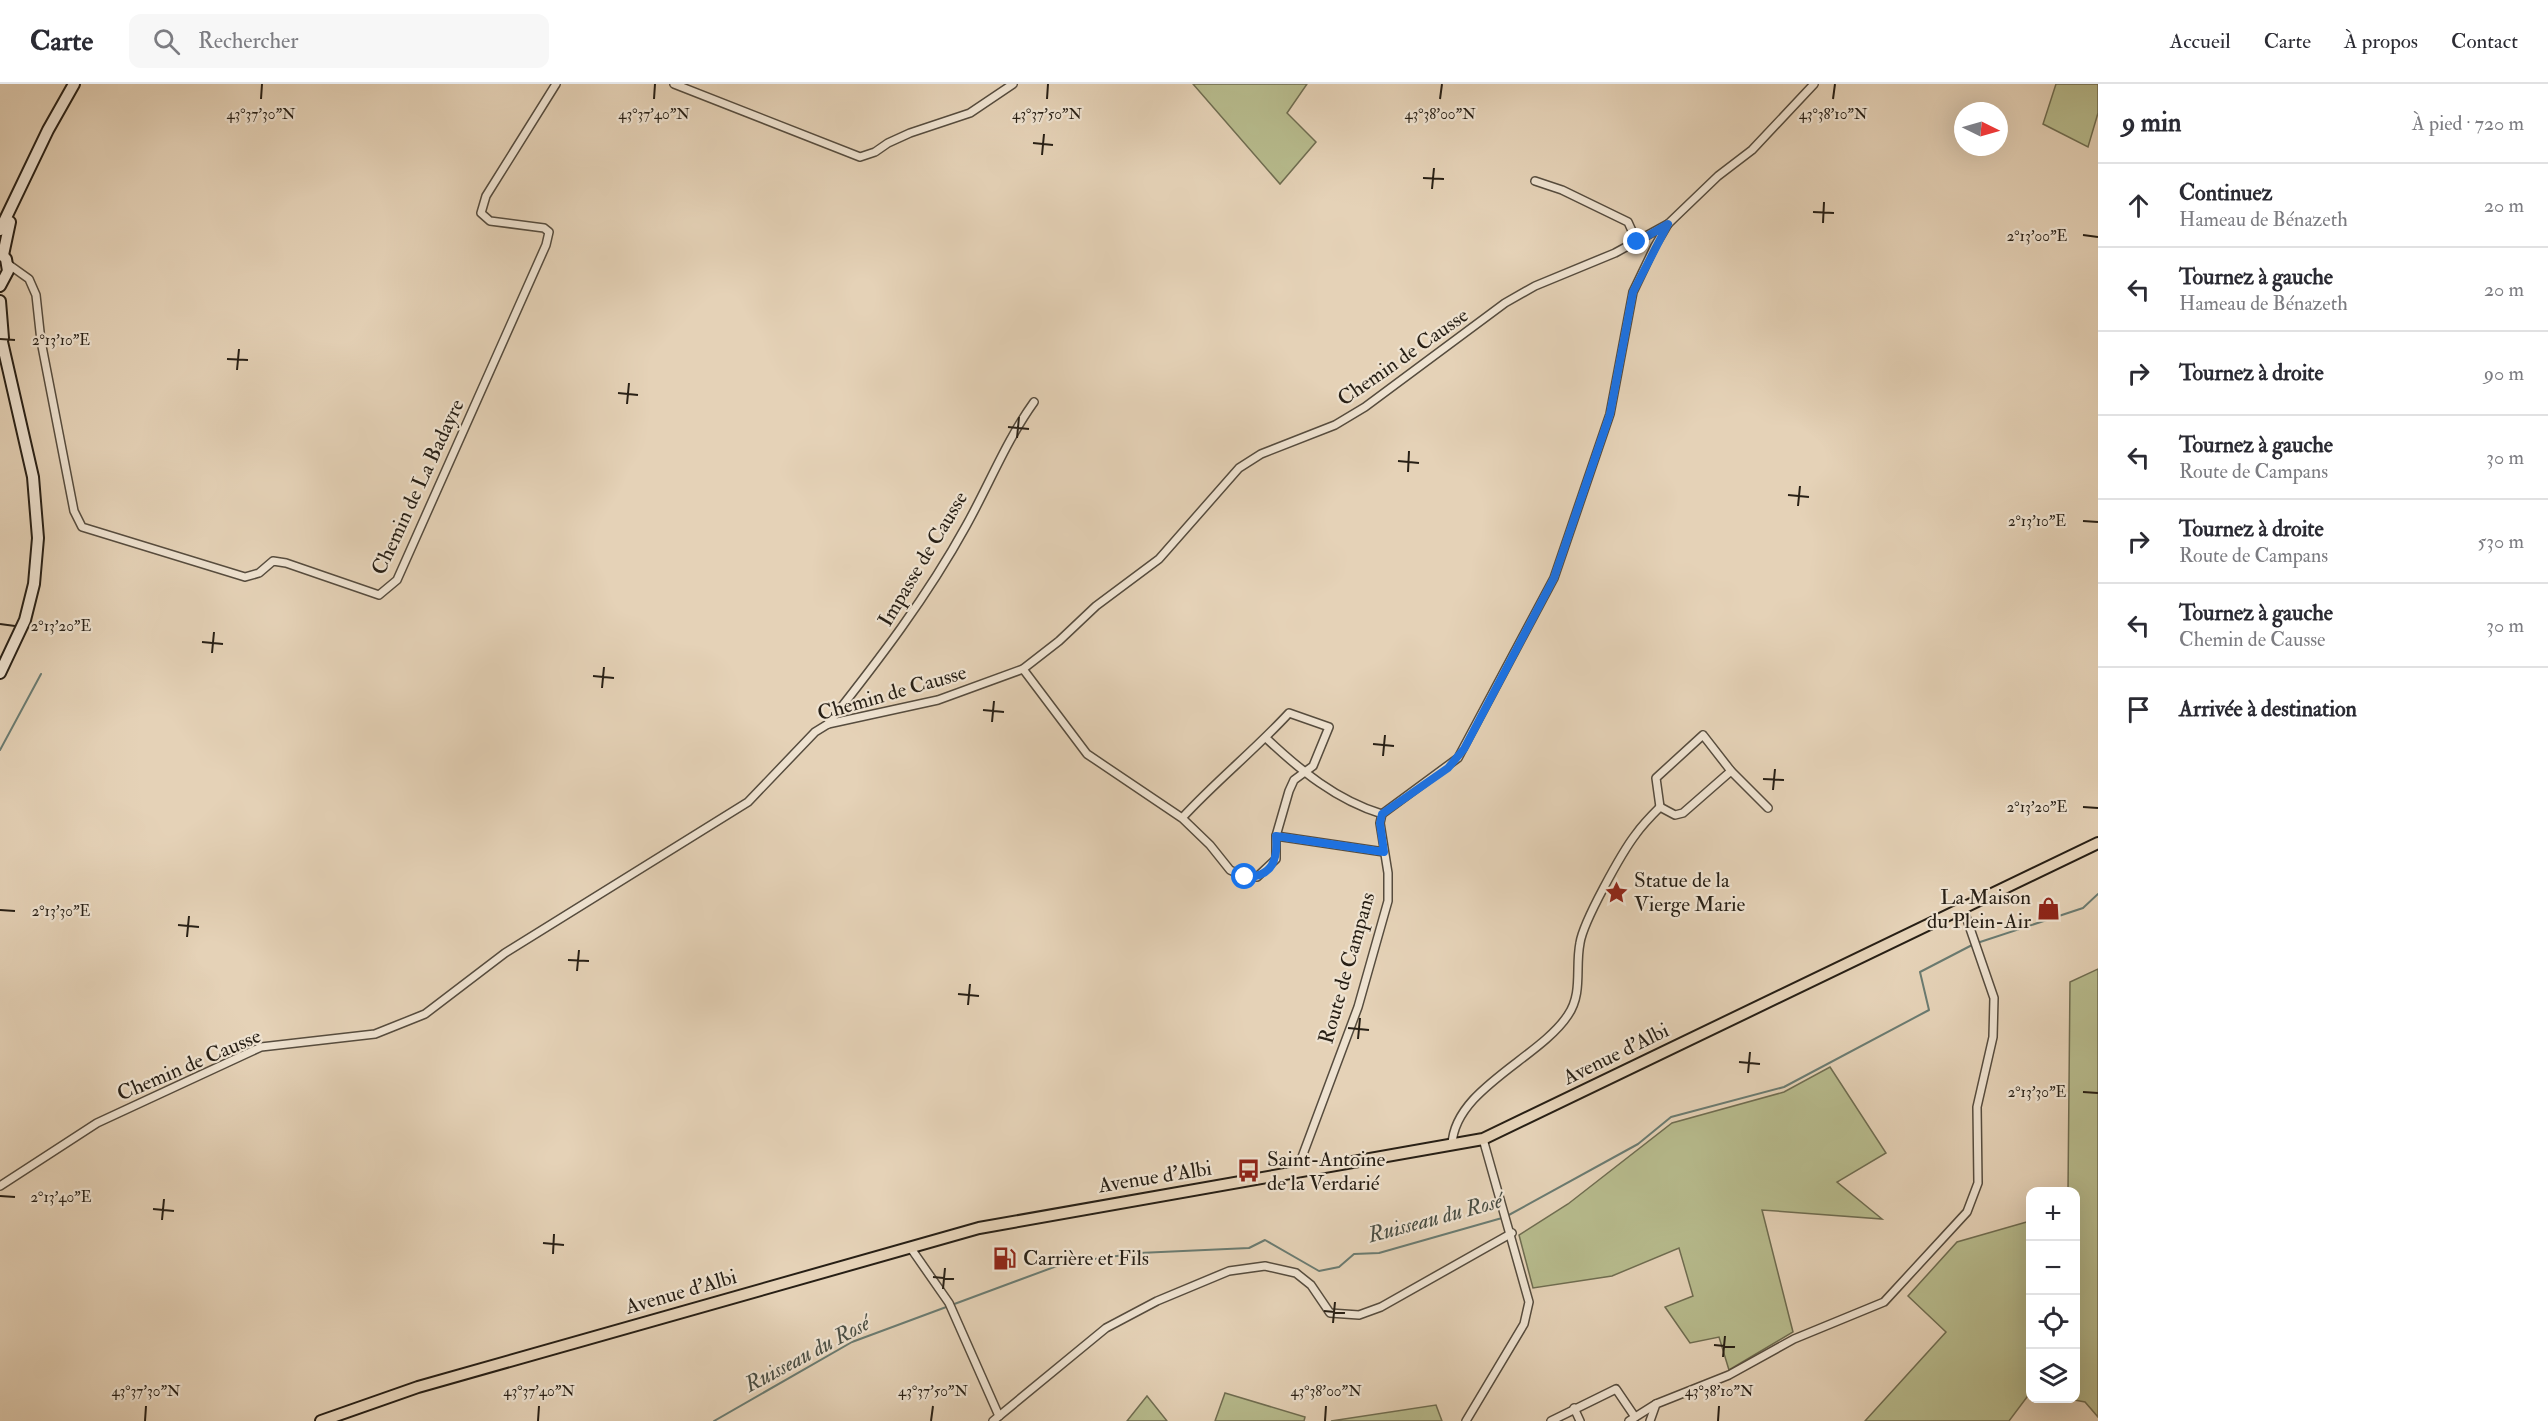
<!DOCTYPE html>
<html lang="fr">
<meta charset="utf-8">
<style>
body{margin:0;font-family:"IM FELL Double Pica",serif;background:#f7f7f7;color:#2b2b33}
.controls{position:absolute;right:18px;bottom:18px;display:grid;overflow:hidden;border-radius:12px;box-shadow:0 6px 24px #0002}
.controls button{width:54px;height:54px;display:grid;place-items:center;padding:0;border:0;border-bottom:2px solid #e1e1e2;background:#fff;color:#2b2b33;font:30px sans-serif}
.compass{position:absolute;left:1954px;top:18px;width:54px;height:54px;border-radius:50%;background:#fff;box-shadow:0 6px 24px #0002;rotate:95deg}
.stop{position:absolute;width:18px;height:18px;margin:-14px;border:4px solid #1a73e8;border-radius:50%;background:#fff}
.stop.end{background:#1a73e8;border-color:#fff;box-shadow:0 2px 6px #0008}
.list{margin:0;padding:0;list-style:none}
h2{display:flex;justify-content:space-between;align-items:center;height:78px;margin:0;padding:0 24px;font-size:26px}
h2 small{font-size:20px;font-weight:400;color:#7c7c81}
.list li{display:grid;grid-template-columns:39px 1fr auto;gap:18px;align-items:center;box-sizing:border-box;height:84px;padding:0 24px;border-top:2px solid #e1e1e2}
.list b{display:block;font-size:22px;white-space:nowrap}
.list p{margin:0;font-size:20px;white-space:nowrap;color:#7c7c81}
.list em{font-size:20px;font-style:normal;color:#7c7c81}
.icon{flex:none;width:33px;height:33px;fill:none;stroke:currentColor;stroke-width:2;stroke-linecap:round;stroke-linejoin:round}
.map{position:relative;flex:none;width:2098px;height:1337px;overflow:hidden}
header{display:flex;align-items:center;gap:36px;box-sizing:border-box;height:84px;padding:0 30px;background:#fff;border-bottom:2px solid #e1e1e2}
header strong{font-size:28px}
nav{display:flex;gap:33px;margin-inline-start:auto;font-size:21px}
.search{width:420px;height:54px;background:#f7f7f7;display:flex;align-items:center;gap:15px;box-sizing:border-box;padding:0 21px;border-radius:12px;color:#7c7c81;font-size:22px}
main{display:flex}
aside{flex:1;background:#fff}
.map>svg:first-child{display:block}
.green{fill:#b7bb8d;stroke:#6f6d51;stroke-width:1.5}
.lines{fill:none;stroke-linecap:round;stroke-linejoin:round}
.stream{stroke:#6a7b71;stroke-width:2}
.minor-casing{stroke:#564c3e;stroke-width:10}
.secondary-casing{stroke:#271f15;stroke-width:14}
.primary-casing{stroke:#271f15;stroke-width:14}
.minor{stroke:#eee2d0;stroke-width:7}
.secondary{stroke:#eee2d0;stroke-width:10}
.primary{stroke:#e5d2b7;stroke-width:10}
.route{stroke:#1a73e8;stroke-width:8}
.ticks{fill:none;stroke:#271f15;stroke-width:2}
.labels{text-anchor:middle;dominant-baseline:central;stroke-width:4.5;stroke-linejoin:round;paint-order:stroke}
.street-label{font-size:21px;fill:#271f15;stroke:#eee2d0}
.poi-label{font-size:21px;fill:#271f15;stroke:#eee2d0;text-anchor:start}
.water-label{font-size:22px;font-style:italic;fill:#484d43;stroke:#eee2d0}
.ticks-label{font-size:15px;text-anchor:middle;fill:#271f15;stroke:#eee2d0;stroke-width:4.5;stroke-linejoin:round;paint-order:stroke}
</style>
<header>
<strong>Carte</strong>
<div class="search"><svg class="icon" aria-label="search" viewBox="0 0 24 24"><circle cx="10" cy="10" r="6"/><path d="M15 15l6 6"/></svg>Rechercher</div>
<nav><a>Accueil</a><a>Carte</a><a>À propos</a><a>Contact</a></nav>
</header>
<main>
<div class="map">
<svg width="2098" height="1337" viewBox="0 0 2098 1337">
<rect width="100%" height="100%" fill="#e5d2b7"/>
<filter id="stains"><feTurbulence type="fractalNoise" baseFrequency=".00333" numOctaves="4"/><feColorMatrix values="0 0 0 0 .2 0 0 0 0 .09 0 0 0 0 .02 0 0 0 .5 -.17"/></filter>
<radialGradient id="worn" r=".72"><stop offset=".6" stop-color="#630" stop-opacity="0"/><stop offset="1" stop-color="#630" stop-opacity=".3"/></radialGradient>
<g class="green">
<polygon points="1193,0 1307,0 1287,29 1316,58 1280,100"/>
<polygon points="2056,0 2098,0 2098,29 2088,63 2043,40"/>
<polygon points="2098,885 2098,1333 2085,1318 2069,1315 2076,1314 2076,1108 2068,1107 2070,898"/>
<polygon points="1830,983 1886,1069 1837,1098 1882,1135 1762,1126 1793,1248 1729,1286 1719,1253 1690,1259 1665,1223 1693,1212 1679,1164 1612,1192 1533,1204 1519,1151 1568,1120 1672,1039 1784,1008"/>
<polygon points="2030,1137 2030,1309 2009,1337 1865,1337 1946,1248 1908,1212 1957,1158"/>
<polygon points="1225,1309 1305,1333 1304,1337 1215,1337"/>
<polygon points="1147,1312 1167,1337 1127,1337"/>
<polygon points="1436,1321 1442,1337 1331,1337"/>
</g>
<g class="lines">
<g class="stream">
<polyline points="0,666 41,590"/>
<polyline points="1507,1132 1638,1060 1671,1033 1784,1003 1929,926 1920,888 1974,860 2083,824 2098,810"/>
<polyline points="714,1337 852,1258 1065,1179 1139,1169 1249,1164 1265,1156 1319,1187 1339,1183 1354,1170 1379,1169 1502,1134"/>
</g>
<defs>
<g id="minor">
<polyline points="674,0 860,73 875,68 888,59 910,49 970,29 1013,0"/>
<polyline points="1535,97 1562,106 1628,138 1637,158"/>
<polyline points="8,180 29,195 36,211 41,257 74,427 82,443 245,493 259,489 273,477 286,479 379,511 397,496 546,161 549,148 544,144 490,137 481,129 486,112 556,0"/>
<path d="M1023 585 1087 670 1182 734 1210 761 1230 786 1245 793H1257L1276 775V752L1289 707 1294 696 1313 682 1329 643 1289 629C1255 666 1216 697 1182 734"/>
<path d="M828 640C878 577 927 513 966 442 989 401 1006 357 1034 318"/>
<path d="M1266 654C1300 686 1336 716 1382 730"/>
<polyline points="1660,723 1656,694 1703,651 1731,687 1768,724"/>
<polyline points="1660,723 1675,731 1683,729 1731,687"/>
<polyline points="1276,752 1384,768"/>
<path d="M1452 1061C1454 1005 1540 974 1568 931 1583 909 1575 884 1580 859 1583 838 1622 768 1636 750 1643 740 1652 731 1660 723"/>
<polyline points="1296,1089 1358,923 1388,817 1388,789 1380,739 1382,730 1458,674 1554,494 1610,330 1633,208 1655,162 1668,140 1718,92 1752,66 1814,0"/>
<polyline points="0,1102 97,1039 261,963 375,950 425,930 505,869 748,718 815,648 828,640 938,616 1023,585 1059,557 1096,522 1159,475 1239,384 1261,370 1335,341 1365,323 1505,219 1535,202 1615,169 1668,140"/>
<polyline points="910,1163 949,1219 999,1332"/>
<polyline points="1574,1324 1580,1337"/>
<polyline points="993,1337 1106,1244 1157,1217 1229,1187 1265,1182 1296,1189 1311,1201 1330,1229 1359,1231 1381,1223 1512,1149"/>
<polyline points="1466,1337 1524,1240 1529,1218 1483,1055"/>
<polyline points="1551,1337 1616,1305 1635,1333"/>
<polyline points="1629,1337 1656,1320"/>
<polyline points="1650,1337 1656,1320 1729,1291 1794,1255 1884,1218 1967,1128 1978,1099 1977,1023 1993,953 1994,914 1963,824"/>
</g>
<g id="secondary">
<polyline points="0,146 48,46 74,0"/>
<polyline points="0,169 6,175 8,187 0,202"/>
<polyline points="3,171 10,138"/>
<polyline points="0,217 3,254"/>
<polyline points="0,249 33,393 38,454 34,500 25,536 0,589"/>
</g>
<polyline id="primary" points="321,1337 418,1303 979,1144 1483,1055 2098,759"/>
</defs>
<use href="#minor" class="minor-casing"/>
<use href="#secondary" class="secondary-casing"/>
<use href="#primary" class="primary-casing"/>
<use href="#minor" class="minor"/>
<use href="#secondary" class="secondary"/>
<use href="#primary" class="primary"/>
</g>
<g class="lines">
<path class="route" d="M1245 793C1273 793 1278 775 1276 752L1384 768 1380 739 1382 730 1448 684 1464 665 1554 494 1610 330 1633 208 1668 140 1637 158"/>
</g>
<path class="ticks" d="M261 15 262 0M654 15 655 0M1047 15 1048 0M1440 15 1442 0M1833 15 1835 0M1033 59 1053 61M1042 71 1044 50M1423 94 1444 95M1432 105 1434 84M1813 128 1834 129M1823 139 1824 118M2083 151 2098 153M0 255 15 256M227 275 248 276M237 286 239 265M618 309 638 311M627 320 629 299M1008 343 1029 345M1017 354 1019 333M1398 377 1419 379M1408 388 1409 367M1788 411 1809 413M1798 422 1800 402M2083 437 2098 438M0 540 15 542M202 558 223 560M212 569 214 548M593 592 614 594M602 604 604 583M983 626 1004 628M992 638 994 617M1373 660 1394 662M1383 672 1385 651M1763 695 1784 696M1773 706 1775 685M2083 723 2098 724M0 826 15 827M178 841 199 843M187 853 189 832M568 876 589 877M577 887 579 866M958 910 979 912M968 921 970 900M1348 944 1369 946M1358 955 1360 934M1739 978 1760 980M1748 989 1750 968M2083 1008 2098 1009M0 1112 15 1113M153 1125 174 1127M162 1136 164 1115M543 1159 564 1161M553 1170 554 1150M933 1193 954 1195M943 1205 945 1184M1324 1227 1345 1229M1333 1239 1335 1218M1714 1261 1735 1263M1723 1273 1725 1252M145 1337 146 1322M538 1337 539 1322M931 1337 933 1322M1325 1337 1326 1322M1718 1337 1719 1322"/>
<defs>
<symbol id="sight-bare" viewBox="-9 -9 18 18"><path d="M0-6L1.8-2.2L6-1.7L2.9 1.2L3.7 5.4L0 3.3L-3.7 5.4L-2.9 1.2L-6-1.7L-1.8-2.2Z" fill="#8f2418" stroke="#eee2d0" stroke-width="2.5" paint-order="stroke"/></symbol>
<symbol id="shop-bare" viewBox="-9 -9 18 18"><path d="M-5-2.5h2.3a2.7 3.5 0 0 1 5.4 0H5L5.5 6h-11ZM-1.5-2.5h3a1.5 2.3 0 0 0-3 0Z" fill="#8f2418" stroke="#eee2d0" stroke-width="2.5" paint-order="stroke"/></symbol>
<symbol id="bus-bare" viewBox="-9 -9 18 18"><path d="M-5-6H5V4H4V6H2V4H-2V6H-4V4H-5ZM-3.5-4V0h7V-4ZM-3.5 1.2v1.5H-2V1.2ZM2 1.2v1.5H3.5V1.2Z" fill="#8f2418" stroke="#eee2d0" stroke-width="2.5" paint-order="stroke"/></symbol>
<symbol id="fuel-bare" viewBox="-9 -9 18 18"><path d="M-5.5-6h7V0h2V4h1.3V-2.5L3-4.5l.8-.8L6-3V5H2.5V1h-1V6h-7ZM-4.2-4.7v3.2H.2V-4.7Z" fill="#8f2418" stroke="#eee2d0" stroke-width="2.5" paint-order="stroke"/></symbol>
</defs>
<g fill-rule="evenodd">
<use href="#sight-bare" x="1600" y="792" width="33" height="33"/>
<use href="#shop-bare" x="2032" y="808" width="33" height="33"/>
<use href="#bus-bare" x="1232" y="1070" width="33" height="33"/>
<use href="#fuel-bare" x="988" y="1158" width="33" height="33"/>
</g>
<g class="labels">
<g class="street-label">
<text transform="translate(1403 273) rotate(-35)">Chemin de Causse</text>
<text transform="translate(418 403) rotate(-65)">Chemin de La Badayre</text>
<text transform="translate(923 475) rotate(-59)">Impasse de Causse</text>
<text transform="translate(892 609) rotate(-16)">Chemin de Causse</text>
<text transform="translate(1347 884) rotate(-74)">Route de Campans</text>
<text transform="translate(1616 970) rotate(-26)">Avenue d'Albi</text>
<text transform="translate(189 981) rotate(-23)">Chemin de Causse</text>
<text transform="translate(1155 1093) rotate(-9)">Avenue d'Albi</text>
<text transform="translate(681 1208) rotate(-16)">Avenue d'Albi</text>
</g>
<g class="poi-label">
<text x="1634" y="796">Statue de la<tspan x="1634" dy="24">Vierge Marie</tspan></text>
<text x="2031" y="813" text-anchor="end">La Maison<tspan x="2031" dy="24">du Plein-Air</tspan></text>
<text x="1267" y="1075">Saint-Antoine<tspan x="1267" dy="24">de la Verdarié</tspan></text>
<text x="1023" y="1174">Carrière et Fils</text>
</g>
<g class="water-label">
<text transform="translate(1435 1134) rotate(-15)">Ruisseau du Rosé</text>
<text transform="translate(807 1270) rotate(-28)">Ruisseau du Rosé</text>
</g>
</g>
<g class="ticks-label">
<text x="261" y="35">43°37'30"N</text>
<text x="654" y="35">43°37'40"N</text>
<text x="1047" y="35">43°37'50"N</text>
<text x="1440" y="35">43°38'00"N</text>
<text x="1833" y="35">43°38'10"N</text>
<text x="2037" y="157">2°13'00"E</text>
<text x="61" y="261">2°13'10"E</text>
<text x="2037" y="442">2°13'10"E</text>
<text x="61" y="547">2°13'20"E</text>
<text x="2037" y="728">2°13'20"E</text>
<text x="61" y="832">2°13'30"E</text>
<text x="2037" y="1013">2°13'30"E</text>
<text x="61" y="1118">2°13'40"E</text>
<text x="146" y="1312">43°37'30"N</text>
<text x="539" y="1312">43°37'40"N</text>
<text x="933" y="1312">43°37'50"N</text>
<text x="1326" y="1312">43°38'00"N</text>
<text x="1719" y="1312">43°38'10"N</text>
</g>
<rect width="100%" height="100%" filter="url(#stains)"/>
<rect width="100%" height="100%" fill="url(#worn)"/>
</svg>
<div class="controls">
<button>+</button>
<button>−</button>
<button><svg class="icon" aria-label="locate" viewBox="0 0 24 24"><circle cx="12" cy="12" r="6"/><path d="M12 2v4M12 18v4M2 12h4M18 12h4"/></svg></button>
<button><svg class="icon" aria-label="layers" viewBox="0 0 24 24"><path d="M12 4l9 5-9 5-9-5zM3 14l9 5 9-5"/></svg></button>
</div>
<svg class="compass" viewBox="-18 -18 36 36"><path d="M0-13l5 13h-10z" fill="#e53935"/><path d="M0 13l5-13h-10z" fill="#7c7c81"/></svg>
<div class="stop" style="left:1245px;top:793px"></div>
<div class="stop end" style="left:1637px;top:158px"></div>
</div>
<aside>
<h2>9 min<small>À pied · 720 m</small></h2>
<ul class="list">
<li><svg class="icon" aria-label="ahead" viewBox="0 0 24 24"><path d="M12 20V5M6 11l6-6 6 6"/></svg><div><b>Continuez</b><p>Hameau de Bénazeth</p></div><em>20 m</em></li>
<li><svg class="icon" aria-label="left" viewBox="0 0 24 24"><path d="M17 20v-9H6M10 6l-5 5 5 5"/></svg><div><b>Tournez à gauche</b><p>Hameau de Bénazeth</p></div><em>20 m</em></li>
<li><svg class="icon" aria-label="right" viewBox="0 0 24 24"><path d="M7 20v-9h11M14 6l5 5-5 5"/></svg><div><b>Tournez à droite</b></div><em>90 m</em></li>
<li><svg class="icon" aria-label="left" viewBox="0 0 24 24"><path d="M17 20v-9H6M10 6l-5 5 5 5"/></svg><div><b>Tournez à gauche</b><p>Route de Campans</p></div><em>30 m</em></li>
<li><svg class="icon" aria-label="right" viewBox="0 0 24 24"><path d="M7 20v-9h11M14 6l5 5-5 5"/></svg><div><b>Tournez à droite</b><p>Route de Campans</p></div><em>530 m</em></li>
<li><svg class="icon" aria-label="left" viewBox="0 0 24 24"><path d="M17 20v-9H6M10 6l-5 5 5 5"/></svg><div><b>Tournez à gauche</b><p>Chemin de Causse</p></div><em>30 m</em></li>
<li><svg class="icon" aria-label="arrive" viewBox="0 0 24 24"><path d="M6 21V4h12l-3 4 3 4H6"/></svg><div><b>Arrivée à destination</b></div></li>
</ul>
</aside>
</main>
